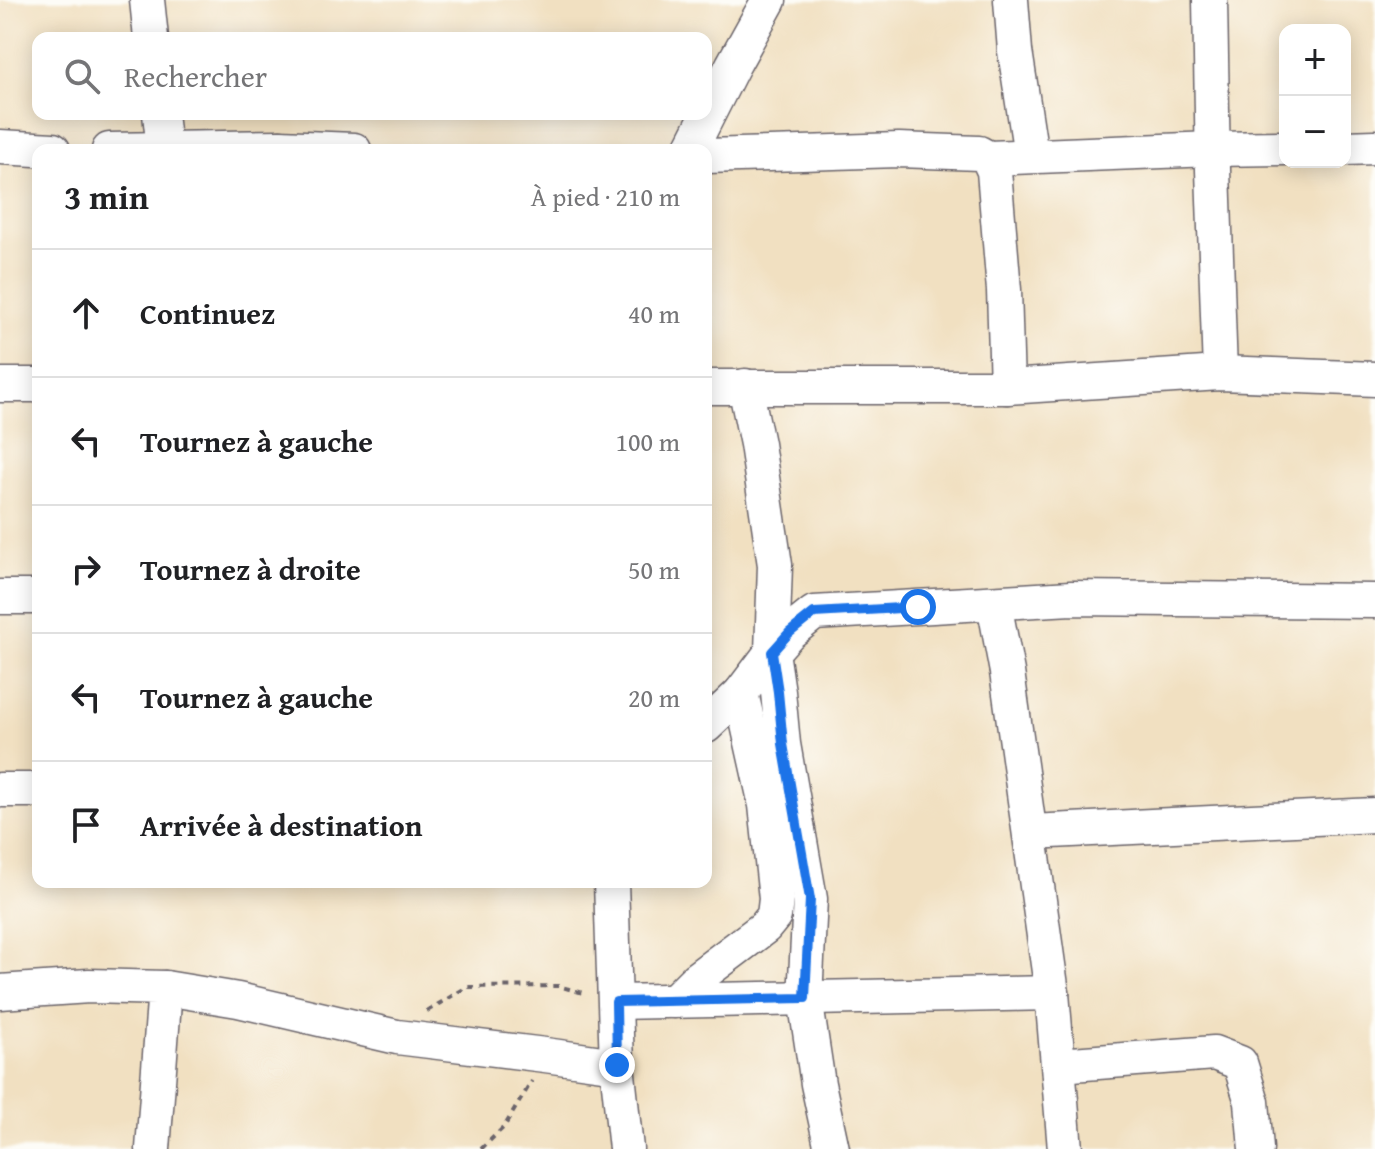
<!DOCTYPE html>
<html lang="fr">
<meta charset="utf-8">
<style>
body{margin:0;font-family:"Gentium Book Plus",serif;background:#f6f6f6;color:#202124}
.controls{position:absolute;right:24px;top:24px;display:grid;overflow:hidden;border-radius:16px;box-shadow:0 4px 20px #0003}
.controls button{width:72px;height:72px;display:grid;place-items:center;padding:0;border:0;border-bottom:2px solid #e0e0e0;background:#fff;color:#202124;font:40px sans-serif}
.stop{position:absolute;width:24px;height:24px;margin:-18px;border:6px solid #1a73e8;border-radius:50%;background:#fff}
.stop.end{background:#1a73e8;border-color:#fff;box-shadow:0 2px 8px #0008}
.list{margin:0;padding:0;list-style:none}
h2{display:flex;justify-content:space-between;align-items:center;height:104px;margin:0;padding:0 32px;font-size:34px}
h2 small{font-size:26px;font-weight:400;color:#757577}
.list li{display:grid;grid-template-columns:52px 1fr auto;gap:24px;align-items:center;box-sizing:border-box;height:128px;padding:0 32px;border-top:2px solid #e0e0e0}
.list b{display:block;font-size:30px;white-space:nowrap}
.list em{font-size:26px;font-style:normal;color:#757577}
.icon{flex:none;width:44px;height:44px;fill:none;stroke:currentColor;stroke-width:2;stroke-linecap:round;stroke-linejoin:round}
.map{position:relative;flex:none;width:1375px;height:1149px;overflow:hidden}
.search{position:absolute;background:#fff;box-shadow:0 4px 20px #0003;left:32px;top:32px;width:680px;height:88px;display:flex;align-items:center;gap:20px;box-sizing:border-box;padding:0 28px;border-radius:16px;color:#757577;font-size:30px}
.panel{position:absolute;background:#fff;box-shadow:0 4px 20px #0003;left:32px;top:144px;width:680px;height:744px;border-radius:16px}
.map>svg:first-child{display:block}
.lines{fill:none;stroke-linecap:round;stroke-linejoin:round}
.minor-casing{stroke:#6a646a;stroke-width:37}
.path{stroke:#6a646a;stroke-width:4;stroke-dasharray:6 6;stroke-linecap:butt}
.minor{stroke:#fff;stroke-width:34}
.route{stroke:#1a73e8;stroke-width:10}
</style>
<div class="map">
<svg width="1375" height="1149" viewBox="0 0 1375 1149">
<rect width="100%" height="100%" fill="#fdfcf7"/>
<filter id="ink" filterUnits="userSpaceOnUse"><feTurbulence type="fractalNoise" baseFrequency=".0125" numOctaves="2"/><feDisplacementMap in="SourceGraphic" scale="16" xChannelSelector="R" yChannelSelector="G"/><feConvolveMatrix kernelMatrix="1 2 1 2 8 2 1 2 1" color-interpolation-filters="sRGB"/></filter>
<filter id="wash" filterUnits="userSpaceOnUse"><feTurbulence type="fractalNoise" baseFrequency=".006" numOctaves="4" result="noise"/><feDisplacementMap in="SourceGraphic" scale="32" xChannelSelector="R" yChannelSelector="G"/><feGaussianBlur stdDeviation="1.8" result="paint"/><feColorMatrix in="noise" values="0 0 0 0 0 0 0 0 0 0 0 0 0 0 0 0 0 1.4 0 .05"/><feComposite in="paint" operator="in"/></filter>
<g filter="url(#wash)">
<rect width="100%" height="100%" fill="#f1e0c1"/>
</g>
<g filter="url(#ink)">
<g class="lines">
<defs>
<g id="minor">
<polyline points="147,0 151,38"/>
<polyline points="1011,0 1015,51 1031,155"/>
<polyline points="1210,0 1213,170 1220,373"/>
<polyline points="160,114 164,149"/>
<polyline points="0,147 53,150"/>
<polyline points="280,147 354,150"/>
<polyline points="1345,148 1375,147"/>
<polyline points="109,150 280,147 281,150"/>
<polyline points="690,150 733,65 769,0"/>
<polyline points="706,156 899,150 979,153 988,158 994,171 1004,290 1007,387"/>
<polyline points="988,158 1212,149 1285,148"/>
<polyline points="0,385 38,385"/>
<polyline points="745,386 757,444 775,565 772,652 778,692 783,744 810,899 805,998 818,1084 832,1149"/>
<polyline points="706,387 1007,387 1220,373 1375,379"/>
<polyline points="0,597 38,597"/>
<polyline points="994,603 1007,672 1052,993 1065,1149"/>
<polyline points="706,726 741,693 772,652 789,633 814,613 1071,598 1375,601"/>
<polyline points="0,790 38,790"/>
<polyline points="1031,832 1375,815"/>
<polyline points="611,882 617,1065 626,1149"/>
<polyline points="165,988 238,1000 397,1037 545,1055 617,1065"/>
<polyline points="0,992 89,986 165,988 153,1149"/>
<polyline points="674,1001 696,979 765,927 774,916 776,899 766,805 741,693"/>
<polyline points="616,1002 1052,993"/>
<polyline points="1059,1065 1214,1053 1240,1063 1252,1102 1256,1149"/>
</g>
</defs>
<use href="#minor" class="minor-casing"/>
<g class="path">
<polyline points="427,1011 467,987 558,986 587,994"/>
<polyline points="481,1149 504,1127 532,1081"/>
</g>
<use href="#minor" class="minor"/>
</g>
</g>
<g class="lines" filter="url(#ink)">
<polyline class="route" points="617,1065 616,1002 805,998 810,899 783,744 778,692 772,652 789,633 814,613 918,607"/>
</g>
</svg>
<div class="controls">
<button>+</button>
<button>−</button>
</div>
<div class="stop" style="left:918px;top:607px"></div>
<div class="stop end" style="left:617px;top:1065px"></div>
<div class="search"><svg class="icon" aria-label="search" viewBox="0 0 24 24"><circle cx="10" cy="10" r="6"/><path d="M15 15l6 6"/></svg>Rechercher</div>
<section class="panel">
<h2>3 min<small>À pied · 210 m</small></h2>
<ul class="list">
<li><svg class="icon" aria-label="ahead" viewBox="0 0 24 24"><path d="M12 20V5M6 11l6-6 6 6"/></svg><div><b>Continuez</b></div><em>40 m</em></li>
<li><svg class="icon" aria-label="left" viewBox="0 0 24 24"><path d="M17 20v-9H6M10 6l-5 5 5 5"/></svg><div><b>Tournez à gauche</b></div><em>100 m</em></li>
<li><svg class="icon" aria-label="right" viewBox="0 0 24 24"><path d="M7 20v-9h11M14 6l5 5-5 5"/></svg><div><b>Tournez à droite</b></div><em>50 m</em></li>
<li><svg class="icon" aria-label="left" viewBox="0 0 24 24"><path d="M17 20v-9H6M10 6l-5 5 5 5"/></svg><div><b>Tournez à gauche</b></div><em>20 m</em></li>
<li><svg class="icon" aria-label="arrive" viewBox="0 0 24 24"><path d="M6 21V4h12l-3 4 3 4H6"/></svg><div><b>Arrivée à destination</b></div></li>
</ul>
</section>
</div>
